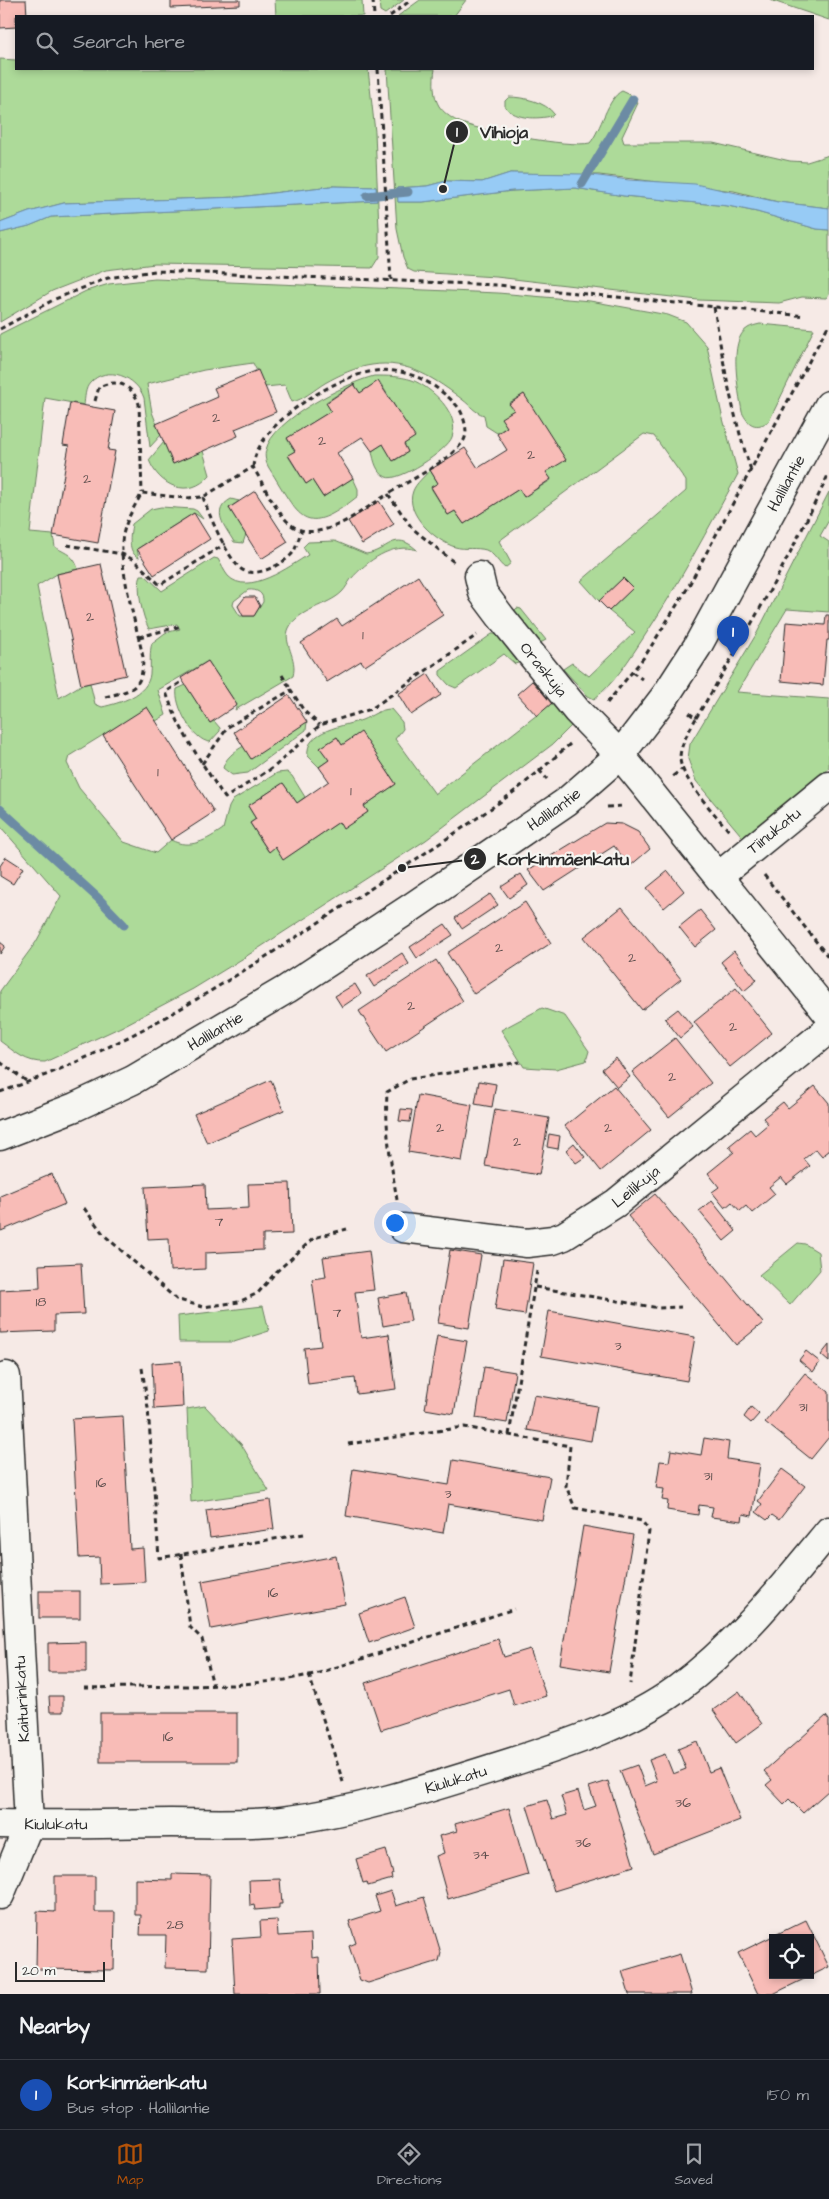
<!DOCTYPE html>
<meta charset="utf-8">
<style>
body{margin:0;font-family:"Architects Daughter",sans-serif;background:#20242c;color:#f1f3f6}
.controls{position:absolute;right:15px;bottom:15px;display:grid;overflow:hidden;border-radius:0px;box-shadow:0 2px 8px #0003}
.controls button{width:45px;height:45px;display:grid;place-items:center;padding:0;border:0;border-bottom:1px solid #363941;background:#171b24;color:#f1f3f6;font:25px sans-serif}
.scale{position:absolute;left:15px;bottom:12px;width:90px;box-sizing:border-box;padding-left:5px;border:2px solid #2b2b2b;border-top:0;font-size:14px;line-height:18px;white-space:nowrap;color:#2b2b2b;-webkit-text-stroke:4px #f6f6f2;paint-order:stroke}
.you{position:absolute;left:394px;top:1222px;width:18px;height:18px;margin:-12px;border:4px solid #fff;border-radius:50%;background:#1a73e8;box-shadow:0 0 0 8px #1a73e833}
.badge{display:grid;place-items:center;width:32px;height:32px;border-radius:50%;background:#b45309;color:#fff;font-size:16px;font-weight:700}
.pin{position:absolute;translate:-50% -41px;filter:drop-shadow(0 1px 2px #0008)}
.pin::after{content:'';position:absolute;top:26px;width:18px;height:15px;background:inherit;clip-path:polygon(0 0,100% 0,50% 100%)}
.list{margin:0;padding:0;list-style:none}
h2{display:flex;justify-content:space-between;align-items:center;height:65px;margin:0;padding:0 20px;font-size:21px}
h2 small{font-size:16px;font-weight:400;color:#9ea1a6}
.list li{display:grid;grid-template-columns:32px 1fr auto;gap:15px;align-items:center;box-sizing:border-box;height:70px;padding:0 20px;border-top:1px solid #363941}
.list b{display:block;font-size:19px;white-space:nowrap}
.list p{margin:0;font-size:16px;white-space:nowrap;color:#9ea1a6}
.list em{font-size:16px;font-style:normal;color:#9ea1a6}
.icon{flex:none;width:28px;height:28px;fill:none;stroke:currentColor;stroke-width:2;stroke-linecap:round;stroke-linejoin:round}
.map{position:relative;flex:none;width:829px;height:1994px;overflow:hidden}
.search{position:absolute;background:#171b24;box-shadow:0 2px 8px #0003;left:15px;right:15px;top:15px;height:55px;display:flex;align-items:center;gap:12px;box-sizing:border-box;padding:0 18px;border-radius:0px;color:#9ea1a6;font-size:19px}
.sheet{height:135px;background:#171b24}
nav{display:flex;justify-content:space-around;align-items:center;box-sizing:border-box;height:70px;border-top:1px solid #363941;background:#171b24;font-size:14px;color:#9ea1a6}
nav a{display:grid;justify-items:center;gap:2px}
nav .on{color:#b45309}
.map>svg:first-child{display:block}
.green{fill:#adda99;stroke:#6c8262;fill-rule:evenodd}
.water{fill:#97cbf5;stroke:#6c8ba4}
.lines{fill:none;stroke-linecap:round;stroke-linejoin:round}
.stream{stroke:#6c8ba4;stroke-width:9}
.building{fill:#f8bcb7;stroke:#2b2b2b;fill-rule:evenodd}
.minor-casing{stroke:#2b2b2b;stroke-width:31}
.major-casing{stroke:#2b2b2b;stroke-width:31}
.path{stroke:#2b2b2b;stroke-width:3;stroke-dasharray:5 4;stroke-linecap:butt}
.minor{stroke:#f6f6f2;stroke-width:28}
.major{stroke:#f6f6f2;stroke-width:28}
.labels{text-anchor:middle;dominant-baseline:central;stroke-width:4.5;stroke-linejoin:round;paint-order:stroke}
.number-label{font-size:14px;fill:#5e4f4e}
.street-label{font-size:16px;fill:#2b2b2b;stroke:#f6f6f2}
.leader{fill:none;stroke:#2b2b2b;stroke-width:2}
.callout-dot{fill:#2b2b2b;stroke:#f6f6f2;stroke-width:2}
.mark-label{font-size:15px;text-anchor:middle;font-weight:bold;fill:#fff}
.callout-label{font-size:18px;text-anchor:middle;font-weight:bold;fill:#2b2b2b;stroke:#f6f6f2;stroke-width:4.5;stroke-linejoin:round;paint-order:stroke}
</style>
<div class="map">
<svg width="829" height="1994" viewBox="0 0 829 1994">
<rect width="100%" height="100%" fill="#f6eae6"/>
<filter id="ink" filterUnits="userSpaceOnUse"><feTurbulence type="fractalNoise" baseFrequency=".02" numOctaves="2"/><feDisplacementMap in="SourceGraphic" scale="10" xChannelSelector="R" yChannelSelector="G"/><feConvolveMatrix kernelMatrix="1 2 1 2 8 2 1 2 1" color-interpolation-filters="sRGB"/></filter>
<g filter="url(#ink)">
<g class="green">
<polygon points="275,0 362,0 363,16 276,16"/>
<polygon points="379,0 404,0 385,14 380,11"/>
<polygon points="420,0 466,0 454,16 398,16"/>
<polygon points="770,0 829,0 829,20"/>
<polygon points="0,59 16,60 16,69 368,69 375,132 379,229 379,257 372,268 155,264 106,270 52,291 0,322 0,233 29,226 51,217 377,201 376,187 331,186 239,197 64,203 29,212 0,223"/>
<path d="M387 69H435C433 81 433 96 439 106 443 112 451 118 457 121 477 131 570 148 590 143 601 130 608 97 622 91L635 97 638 103 622 137 624 143H713L790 161 807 162 829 155V208L778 202 734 191 599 175 510 173 482 182 446 181 427 186 397 188 398 202H423L512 191 575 188 624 196 728 206 757 212 817 229 829 230V294L826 298 802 297 779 303 698 300 496 277 414 272 408 269 403 257 397 229Z"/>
<path d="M509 97C523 97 546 102 554 114L552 116C537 119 517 120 505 107V101Z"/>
<path d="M155 279 498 293 590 301 668 315 686 322 707 346 722 415 738 474C708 529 679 584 644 637 630 658 614 684 594 699L588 696 563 669 572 663 589 676 635 632 609 611 633 588 623 578 599 601 581 581 686 491V481L654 436 644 434 499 541 511 563 505 568C498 563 495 554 486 550 476 547 465 550 455 547 436 541 404 514 413 491 416 483 424 477 430 470L438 483 431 488 448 515 455 511 464 524 519 489 524 497 551 480 546 472 524 394 509 403 514 410 502 418 507 427 497 433 486 426 484 415C474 412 471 406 463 400 437 380 407 359 372 365 356 367 339 375 325 383 315 389 303 400 292 402L285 385 265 387 253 363 204 370 147 384 152 412 161 435 150 447 144 398C137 377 107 364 90 383 85 388 85 398 84 405L45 398 30 533 53 535 55 547C67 554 74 555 78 569L57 574 37 586 59 698 81 685 90 683 95 704 102 707C120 703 148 695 150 674 151 663 149 653 152 643L165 633 180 629 177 624 149 629C142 616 136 588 141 575H145L162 591 214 558 218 559C221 564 224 571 228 576 248 597 290 566 308 555L303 547 308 542 335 541 366 554C388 551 394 529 417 550 392 542 367 561 351 579 348 583 346 588 342 592 328 606 298 609 289 628 282 643 298 657 293 676L235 710 237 705 208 661 158 690 166 715 156 721 147 708 69 756 67 763 79 788 124 842 156 853 171 840C190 850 207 840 223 829L229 807 233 800 277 773 287 772 292 776 305 797 297 803 283 783 248 806 256 819 250 823 268 851 275 847 284 859 339 822 344 828 368 812 364 806 396 784 361 733 342 745 337 737 321 748 329 760 319 767 308 756C304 730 345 726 362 720 372 716 380 709 391 709L402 722 403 729 395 739 435 794 551 704 532 681 542 687 572 725 553 744 426 840 242 959 193 989 121 1027 45 1062C26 1063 15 1052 0 1041V991L36 942 61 896 0 826V334L86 291 109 284ZM248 590C257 589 264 593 263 602L254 616H240L233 605 234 601Z"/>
<path d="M760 324 814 329 769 421C756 430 748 425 742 412 739 391 727 340 748 328 751 326 756 325 760 324Z"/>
<path d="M374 376C387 376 400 376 412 380 431 387 461 414 452 437 448 450 398 483 386 477 376 472 374 461 372 451L383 444 394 461 408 452 404 444 414 437 379 381 360 393 354 384 326 402 331 411 287 439 295 451 288 456 306 484 312 480 323 497 353 478 358 489V496C303 540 300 517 269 468 266 463 264 456 266 450 272 420 346 383 374 376Z"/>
<path d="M164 442 173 464 203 451 210 475C189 500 159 486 149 460Z"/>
<polygon points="829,492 829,520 820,536 829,542 829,612 787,609 737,692 829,699 829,767 822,775 745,840 696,781 688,759 690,744 757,633"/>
<path d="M231 499 239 501 229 508 246 534 243 543 234 542C225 526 210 511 231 499Z"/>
<path d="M161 507 193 509 197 511 203 519 194 513 137 549 139 558C127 552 130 536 132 524L151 509Z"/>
<polygon points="517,608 521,609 546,640 538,644 513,612"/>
<polygon points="492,634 497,634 521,662 515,664 504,654 456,688 449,685 440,675 440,671"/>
<path d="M186 685 210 723 214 721 220 728V731L210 742C193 741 174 705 177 689Z"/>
<path d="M307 722 306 730 248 773 232 775 223 768C228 743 286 730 307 722Z"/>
<polygon points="542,1008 565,1016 589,1051 586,1061 556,1069 524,1067 501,1030"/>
<polygon points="798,1243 805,1244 818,1252 820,1270 790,1305 759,1275"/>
<polygon points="263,1306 269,1331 234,1342 179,1342 178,1316"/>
<polygon points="205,1406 241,1444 269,1491 191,1502 187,1409"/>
</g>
<g class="water">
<polygon points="510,173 584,174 629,180 695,184 778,202 829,208 829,230 817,229 757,212 728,206 624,196 575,188 512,191 423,202 398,202 397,188 427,186 446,181 482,182"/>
<polygon points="331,186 376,187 377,201 51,217 29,226 0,233 0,223 29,212 64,203 239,197"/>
</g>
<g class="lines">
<g class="stream">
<polyline points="582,184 633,99"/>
<polyline points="367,196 408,192"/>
<polyline points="0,809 98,898 124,925"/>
</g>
</g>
<g class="building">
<polygon points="0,0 26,0 27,16 16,16 16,27 0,28"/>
<polygon points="171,0 240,0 240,5 171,8"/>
<polygon points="258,370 276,412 235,429 238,436 173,464 156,424 218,397 214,388"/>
<polygon points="378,381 415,437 404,444 408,452 393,461 383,444 372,451 362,437 337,453 353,478 323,497 312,480 306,484 288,455 295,451 287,438 331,411 326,403 354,384 360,393"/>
<polygon points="524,394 566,460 546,472 551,479 524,497 519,489 464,524 455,511 448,515 431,487 438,483 430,470 465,448 478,468 507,450 497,434 507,427 501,418 514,410 509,404"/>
<polygon points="70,403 115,411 108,450 115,451 98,543 53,535 69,446 63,445"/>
<polygon points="255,491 288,542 261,559 229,508"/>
<polygon points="379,501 394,524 362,544 348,521"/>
<polygon points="194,513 210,539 154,575 137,549"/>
<polygon points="101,564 126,675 81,685 57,574"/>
<polygon points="418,576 443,615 365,666 361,661 327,682 301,643 337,619 342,626"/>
<polygon points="623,578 633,588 609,611 599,601"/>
<polygon points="245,597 255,597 260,606 254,616 243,616 238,606"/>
<polygon points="826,615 829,615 829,640 827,640 823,685 781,681 786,622 825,625"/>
<polygon points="208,661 237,705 210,723 181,678"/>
<polygon points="428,674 441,695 411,715 398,694"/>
<polygon points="532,681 552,703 537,716 517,694"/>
<polygon points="289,695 307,722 251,759 234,732"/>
<polygon points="147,707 214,812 171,840 103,735"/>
<polygon points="361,732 396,784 364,806 368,812 343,829 339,822 283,860 275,847 269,852 250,823 256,819 248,806 283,783 297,803 329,781 319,767 329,760 320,748 337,737 342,745"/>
<polygon points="605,823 622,824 638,832 650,849 630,866 614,846 544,891 528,870"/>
<polygon points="6,857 23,868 13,884 0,876 0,866"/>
<polygon points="668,871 684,891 664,908 647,888"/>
<polygon points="521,874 528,885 509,898 501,887"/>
<polygon points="490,894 498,905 462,929 455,918"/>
<polygon points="525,902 551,943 474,994 447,953"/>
<polygon points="622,907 681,979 642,1010 584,937"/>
<polygon points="700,910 716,930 695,947 679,927"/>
<polygon points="445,924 453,935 417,958 410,947"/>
<polygon points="0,942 5,946 0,954"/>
<polygon points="734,951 757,980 744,991 721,962"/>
<polygon points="402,953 409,964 374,987 367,976"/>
<polygon points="436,960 463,1001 386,1052 359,1011"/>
<polygon points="355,984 361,994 342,1007 335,996"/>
<polygon points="736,988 772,1033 730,1067 694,1022"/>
<polygon points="678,1009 693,1027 680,1038 665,1019"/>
<polygon points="675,1038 711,1083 669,1117 632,1072"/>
<polygon points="616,1058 630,1077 617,1087 602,1069"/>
<polygon points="271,1080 284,1110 207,1143 194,1114"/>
<polygon points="479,1081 496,1084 492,1107 475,1104"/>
<polygon points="614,1086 651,1130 601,1171 565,1126"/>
<polygon points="815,1086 829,1103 829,1151 822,1156 816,1149 804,1159 810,1166 787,1184 781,1177 769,1187 775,1194 752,1213 746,1206 740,1211 732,1202 725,1208 712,1192 719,1187 708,1173 734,1152 729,1146 750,1129 755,1135 768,1124 763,1118 783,1102 788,1108"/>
<polygon points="418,1095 472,1105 462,1161 408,1152"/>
<polygon points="401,1109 412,1110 410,1122 399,1121"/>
<polygon points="495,1109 549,1118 539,1175 485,1166"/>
<polygon points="549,1134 560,1136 558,1149 547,1147"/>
<polygon points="574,1143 585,1157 576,1163 566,1150"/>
<polygon points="52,1174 65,1204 1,1231 0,1196"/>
<polygon points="290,1183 292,1234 263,1235 263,1250 205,1253 205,1269 170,1271 169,1238 148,1239 145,1187 205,1184 206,1210 249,1208 248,1184"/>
<polygon points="655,1194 763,1323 736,1345 628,1216"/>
<polygon points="712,1201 736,1231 724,1241 699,1211"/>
<polygon points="450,1250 481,1255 469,1328 438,1323"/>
<polygon points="369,1251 374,1290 355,1292 361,1338 389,1334 396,1389 357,1394 355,1378 308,1384 304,1348 321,1346 312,1279 326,1277 323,1257"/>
<polygon points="503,1259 533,1263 525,1315 495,1310"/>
<polygon points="81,1263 84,1314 54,1315 54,1331 0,1333 0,1290 40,1288 39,1265"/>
<polygon points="406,1293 411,1321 383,1326 378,1298"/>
<polygon points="549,1311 695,1337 687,1381 541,1356"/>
<polygon points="437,1336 467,1341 454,1414 425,1409"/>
<polygon points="829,1345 829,1362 821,1355"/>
<polygon points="806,1351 820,1362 813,1372 799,1360"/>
<polygon points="181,1361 183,1407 154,1409 152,1363"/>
<polygon points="484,1367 515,1372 507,1423 476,1418"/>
<polygon points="805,1373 829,1392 829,1437 811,1459 765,1422"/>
<polygon points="534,1395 597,1406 591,1441 527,1430"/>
<polygon points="751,1407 759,1414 751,1423 744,1417"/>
<polygon points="123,1416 130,1549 143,1548 145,1582 100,1584 99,1557 79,1558 72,1419"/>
<polygon points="704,1438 729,1442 727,1459 760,1464 752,1516 743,1514 742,1521 711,1517 713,1507 699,1505 698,1515 667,1510 668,1501 662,1500 664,1489 656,1488 660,1461 669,1462 671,1450 701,1455"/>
<polygon points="453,1460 550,1477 542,1520 448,1504 443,1533 346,1516 353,1469 449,1485"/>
<polygon points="782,1469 805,1486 779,1520 772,1515 767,1520 756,1512 762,1504 758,1501"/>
<polygon points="270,1500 274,1529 210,1538 206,1510"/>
<polygon points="583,1526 633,1535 609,1672 560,1664"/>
<polygon points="336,1556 345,1604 211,1629 202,1581"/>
<rect x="39" y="1591" width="41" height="27"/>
<polygon points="405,1597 415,1627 369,1643 359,1613"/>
<polygon points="498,1639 504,1657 530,1649 546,1696 514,1706 509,1689 381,1730 365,1683"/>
<polygon points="86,1642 86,1672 48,1672 48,1643"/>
<polygon points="739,1691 762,1724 736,1743 713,1710"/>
<polygon points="49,1696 63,1696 63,1712 50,1712"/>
<rect x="100" y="1713" width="137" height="49"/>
<polygon points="826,1716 829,1720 829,1790 803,1813 789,1799 784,1804 766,1785 772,1780 764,1771"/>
<polygon points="697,1741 709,1772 719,1768 740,1820 653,1854 620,1771 637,1765 645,1786 657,1781 649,1760 665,1754 673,1774 686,1769 678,1749"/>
<polygon points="608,1781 634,1866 554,1891 527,1806 547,1800 553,1819 567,1815 561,1796 578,1791 584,1810 596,1806 589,1787"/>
<polygon points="509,1808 528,1875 448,1899 436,1856 444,1853 439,1836 457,1831 455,1824"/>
<polygon points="386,1850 393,1874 391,1875 392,1879 368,1886 367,1882 363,1883 356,1859"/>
<polygon points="172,1874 210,1875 208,1969 165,1968 166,1935 140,1935 141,1915 135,1915 135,1879 172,1880"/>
<polygon points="55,1876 95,1876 95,1912 115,1912 114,1970 36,1969 37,1911 55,1912"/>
<polygon points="280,1879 282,1904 279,1904 279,1908 255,1910 254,1905 250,1906 249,1880"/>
<polygon points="391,1891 396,1906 424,1897 441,1953 439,1961 368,1983 360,1980 349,1946 356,1943 349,1921 380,1911 375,1896"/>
<polygon points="277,1920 278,1936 311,1934 312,1958 319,1957 320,1994 235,1994 232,1939 261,1937 260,1921"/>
<path d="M806 1920 829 1967 773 1994H758L738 1953ZM773 1938H810V1975H773Z"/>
<polygon points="680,1954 692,1994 629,1994 622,1971"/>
</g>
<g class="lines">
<defs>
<g id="minor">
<path id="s1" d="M479 576 483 593 501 617 577 711 620 755 651 793 829 1015"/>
<path id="s2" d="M719 876 829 786"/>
<path id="s3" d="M403 1228 527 1243 553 1240 564 1236 616 1203 829 1029"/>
<path id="s4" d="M0 1824C57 1825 114 1824 171 1823 208 1823 246 1825 282 1821 362 1811 439 1785 515 1761 570 1743 629 1724 676 1690 736 1646 782 1588 829 1531"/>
<polyline points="0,1895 29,1824 6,1376"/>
</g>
<g id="major">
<path id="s5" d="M0 1136 75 1107 133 1080 287 989 412 907 566 802 620 755 666 695 697 647 829 405"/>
</g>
</defs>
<use href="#minor" class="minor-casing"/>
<use href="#major" class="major-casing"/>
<g class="path">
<polyline points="373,0 374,16"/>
<polyline points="390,16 411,0"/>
<polyline points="378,69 391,280"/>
<path d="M714 307C723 363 733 417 751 470"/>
<polyline points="0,329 55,299 108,278 155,271 497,285 805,316"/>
<path d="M95 401 99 387C118 378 132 385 139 404L142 493"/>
<path d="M253 467C256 424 335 376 375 371 397 368 421 376 438 389 447 396 458 404 462 414 465 422 469 435 462 443 446 463 410 480 388 494"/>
<path d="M203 497C208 513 228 559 241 569 255 579 281 565 291 555 297 549 298 538 302 530"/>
<polyline points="67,545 122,554 134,560 160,585 225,544"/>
<polyline points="139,637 182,626"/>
<polyline points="632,672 642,679"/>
<polyline points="282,675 291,690"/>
<path d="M180 683 166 692C179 731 202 763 225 798L274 767 320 725 371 709 477 635"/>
<path d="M105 697C133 690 143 689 143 657 137 628 117 562 123 535 126 520 134 507 142 493L185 498 203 497 253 467C264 485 273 507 288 522 315 550 364 509 388 494L412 528 455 563"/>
<polyline points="607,703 645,656 687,589 829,324"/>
<path d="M689 713 696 718C690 730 680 744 680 758 680 778 716 815 729 831"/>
<path d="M696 718C744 639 790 558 829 473"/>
<polyline points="202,764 228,727 291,690 304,711 320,725"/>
<polyline points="539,770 547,779"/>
<polyline points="673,776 682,769"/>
<polyline points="607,807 623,806"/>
<polyline points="764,875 829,958"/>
<polyline points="0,1062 29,1083"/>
<path d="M0 1092C124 1050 233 979 342 907 395 873 448 839 500 802 524 785 547 764 570 744"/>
<path d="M397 1200C391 1164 385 1129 387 1092L410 1079 520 1062"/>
<polyline points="84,1208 104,1235 176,1299 203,1307 239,1302 258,1293 276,1272 314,1238 347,1229"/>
<polyline points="535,1287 659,1308 681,1307"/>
<polyline points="142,1368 148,1408 159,1558 304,1534"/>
<polyline points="509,1435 537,1271"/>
<polyline points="348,1444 464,1427 570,1446 566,1486 575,1508 642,1521 649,1531 630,1684"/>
<polyline points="181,1554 190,1627 202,1639 213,1686"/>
<polyline points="309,1675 343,1782"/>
<polyline points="84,1688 232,1685 285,1680 319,1673 514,1609"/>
</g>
<use href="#minor" class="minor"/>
<use href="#major" class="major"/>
</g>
</g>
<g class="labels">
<g class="number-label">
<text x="216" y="418">2</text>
<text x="322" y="441">2</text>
<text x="531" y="455">2</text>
<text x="87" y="479">2</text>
<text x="90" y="617">2</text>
<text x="363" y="635">1</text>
<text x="158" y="772">1</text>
<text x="351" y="791">1</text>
<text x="499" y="948">2</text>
<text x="632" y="958">2</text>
<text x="411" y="1006">2</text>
<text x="733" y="1027">2</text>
<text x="672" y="1077">2</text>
<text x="440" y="1128">2</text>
<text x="608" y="1128">2</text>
<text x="517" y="1142">2</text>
<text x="219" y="1222">7</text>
<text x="41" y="1302">18</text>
<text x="337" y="1313">7</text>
<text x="618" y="1346">3</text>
<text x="803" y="1407">31</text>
<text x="708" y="1476">31</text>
<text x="101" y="1483">16</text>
<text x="448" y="1494">3</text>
<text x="273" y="1593">16</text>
<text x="168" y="1737">16</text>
<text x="683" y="1803">36</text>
<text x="583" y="1843">36</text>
<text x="481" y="1855">34</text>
<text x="175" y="1925">28</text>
</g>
<g class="street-label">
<text stroke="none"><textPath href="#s5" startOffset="1050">Hallilantie</textPath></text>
<text stroke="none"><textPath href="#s1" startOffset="115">Oraskuja</textPath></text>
<text stroke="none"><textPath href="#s5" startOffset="645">Hallilantie</textPath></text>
<text stroke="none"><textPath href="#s2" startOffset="71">Tiinukatu</textPath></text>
<text stroke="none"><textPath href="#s5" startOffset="240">Hallilantie</textPath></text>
<text stroke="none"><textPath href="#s3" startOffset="250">Leilikuja</textPath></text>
<text transform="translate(22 1699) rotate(-93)">Kaiturinkatu</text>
<text stroke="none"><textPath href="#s4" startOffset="461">Kiulukatu</textPath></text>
<text stroke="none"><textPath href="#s4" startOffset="56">Kiulukatu</textPath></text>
</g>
</g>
<path class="leader" d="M443 189L457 132M402 868L475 859"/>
<g class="callout-dot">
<circle cx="443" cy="189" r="5"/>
<circle cx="402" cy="868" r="5"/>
<circle cx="457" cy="132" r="12"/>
<circle cx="475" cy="859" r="12"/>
</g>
<g class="mark-label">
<text x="457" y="137">1</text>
<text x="475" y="864">2</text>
</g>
<g class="callout-label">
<text x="504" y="138">Vihioja</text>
<text x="563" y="865">Korkinmäenkatu</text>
</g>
</svg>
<div class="controls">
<button><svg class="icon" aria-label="locate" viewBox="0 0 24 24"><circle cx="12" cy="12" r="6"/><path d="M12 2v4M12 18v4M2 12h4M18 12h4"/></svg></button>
</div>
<div class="scale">20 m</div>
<div class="you"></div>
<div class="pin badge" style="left:733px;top:657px;background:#1a4fb4">1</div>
<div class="search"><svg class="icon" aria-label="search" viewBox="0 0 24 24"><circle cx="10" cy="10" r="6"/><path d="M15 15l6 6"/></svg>Search here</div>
</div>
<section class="sheet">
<h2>Nearby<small></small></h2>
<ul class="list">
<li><span class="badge" style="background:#1a4fb4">1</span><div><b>Korkinmäenkatu</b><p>Bus stop · Hallilantie</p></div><em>150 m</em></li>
</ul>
</section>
<nav>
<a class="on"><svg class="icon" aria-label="map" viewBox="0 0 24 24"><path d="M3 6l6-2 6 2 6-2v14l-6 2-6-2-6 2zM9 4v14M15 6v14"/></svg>Map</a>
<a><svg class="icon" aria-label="directions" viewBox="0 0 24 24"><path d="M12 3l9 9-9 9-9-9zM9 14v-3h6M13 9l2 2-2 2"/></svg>Directions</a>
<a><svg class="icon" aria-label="saved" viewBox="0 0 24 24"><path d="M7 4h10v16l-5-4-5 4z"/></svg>Saved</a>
</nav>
